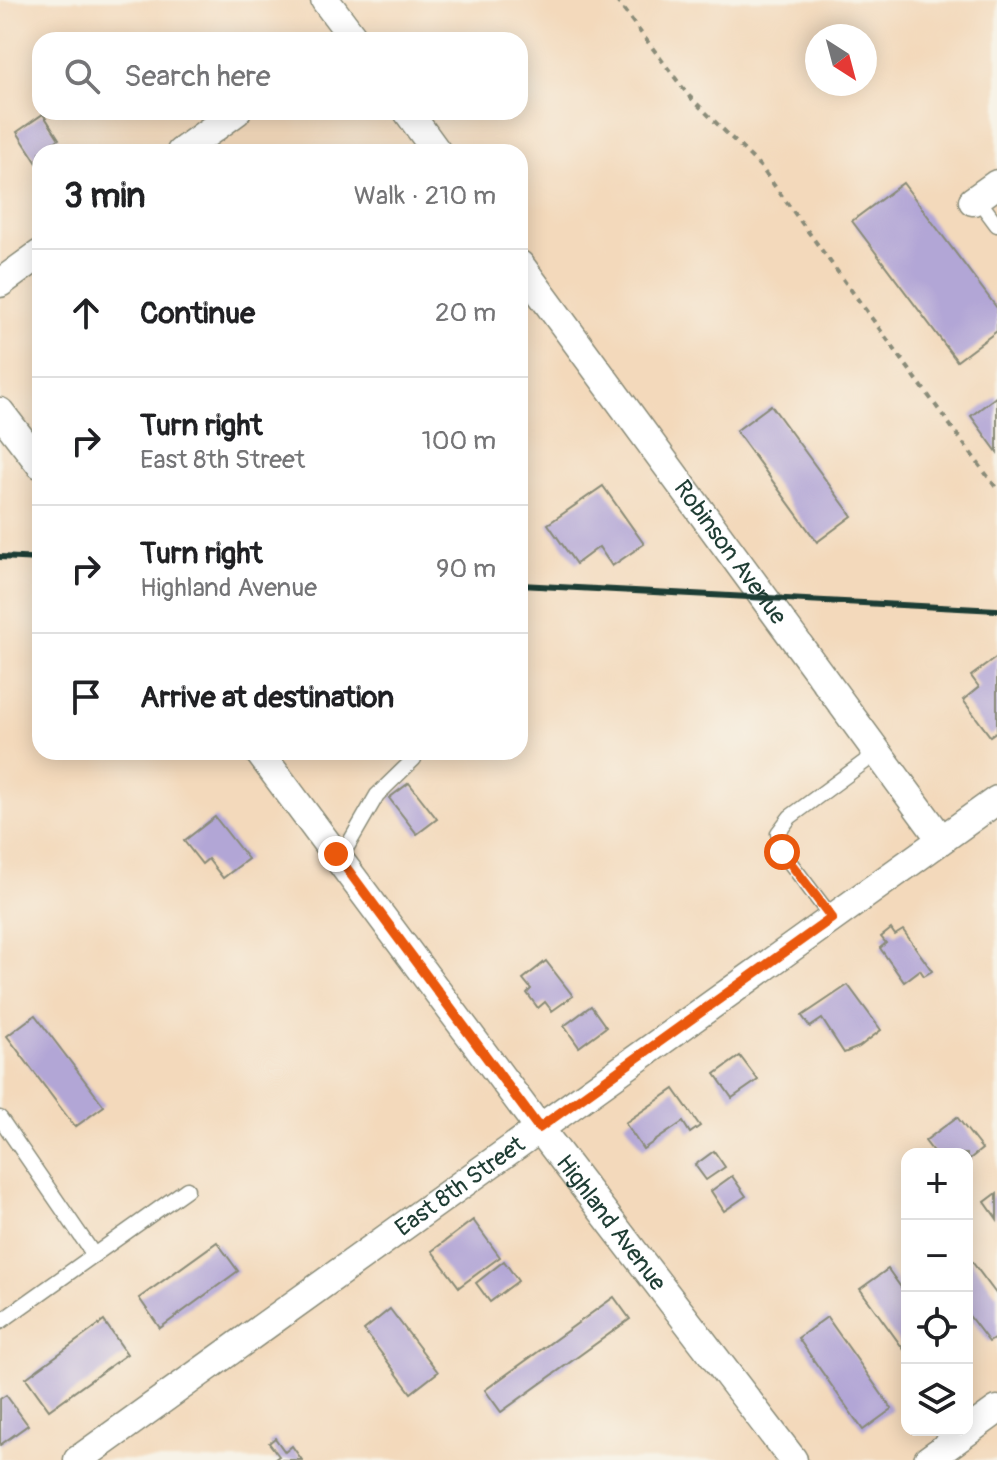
<!DOCTYPE html>
<meta charset="utf-8">
<style>
body{margin:0;font-family:Pangolin,sans-serif;background:#f6f6f6;color:#202124}
.controls{position:absolute;right:24px;bottom:24px;display:grid;overflow:hidden;border-radius:16px;box-shadow:0 4px 20px #0003}
.controls button{width:72px;height:72px;display:grid;place-items:center;padding:0;border:0;border-bottom:2px solid #e0e0e0;background:#fff;color:#202124;font:40px sans-serif}
.compass{position:absolute;left:805px;top:24px;width:72px;height:72px;border-radius:50%;background:#fff;box-shadow:0 4px 20px #0003;rotate:144deg}
.stop{position:absolute;width:24px;height:24px;margin:-18px;border:6px solid #ea580c;border-radius:50%;background:#fff}
.stop.end{background:#ea580c;border-color:#fff;box-shadow:0 2px 8px #0008}
.list{margin:0;padding:0;list-style:none}
h2{display:flex;justify-content:space-between;align-items:center;height:104px;margin:0;padding:0 32px;font-size:34px}
h2 small{font-size:26px;font-weight:400;color:#757577}
.list li{display:grid;grid-template-columns:52px 1fr auto;gap:24px;align-items:center;box-sizing:border-box;height:128px;padding:0 32px;border-top:2px solid #e0e0e0}
.list b{display:block;font-size:30px;white-space:nowrap}
.list p{margin:0;font-size:26px;white-space:nowrap;color:#757577}
.list em{font-size:26px;font-style:normal;color:#757577}
.icon{flex:none;width:44px;height:44px;fill:none;stroke:currentColor;stroke-width:2;stroke-linecap:round;stroke-linejoin:round}
.map{position:relative;flex:none;width:997px;height:1460px;overflow:hidden}
.search{position:absolute;background:#fff;box-shadow:0 4px 20px #0003;left:32px;top:32px;width:496px;height:88px;display:flex;align-items:center;gap:20px;box-sizing:border-box;padding:0 28px;border-radius:24px;color:#757577;font-size:30px}
.panel{position:absolute;background:#fff;box-shadow:0 4px 20px #0003;left:32px;top:144px;width:496px;height:616px;border-radius:24px}
.map>svg:first-child{display:block}
.building{fill:#b2a6d6}
.lines{fill:none;stroke-linecap:round;stroke-linejoin:round}
.service-casing{stroke:#898b78;stroke-width:17}
.minor-casing{stroke:#898b78;stroke-width:31}
.path{stroke:#898b78;stroke-width:4;stroke-dasharray:6 6;stroke-linecap:butt}
.service{stroke:#fff;stroke-width:14}
.minor{stroke:#fff;stroke-width:28}
.rail{stroke:#1f3d34;stroke-width:6}
.route{stroke:#ea580c;stroke-width:10}
.labels{text-anchor:middle;dominant-baseline:central;stroke-width:6;stroke-linejoin:round;paint-order:stroke}
.street-label{font-size:24px;fill:#1f3d34;stroke:#f7f3e8}
</style>
<div class="map">
<svg width="997" height="1460" viewBox="0 0 997 1460">
<rect width="100%" height="100%" fill="#f7f3e8"/>
<filter id="ink" filterUnits="userSpaceOnUse"><feTurbulence type="fractalNoise" baseFrequency=".0125" numOctaves="2"/><feDisplacementMap in="SourceGraphic" scale="16" xChannelSelector="R" yChannelSelector="G"/><feConvolveMatrix kernelMatrix="1 2 1 2 8 2 1 2 1" color-interpolation-filters="sRGB"/></filter>
<filter id="wash" filterUnits="userSpaceOnUse"><feTurbulence type="fractalNoise" baseFrequency=".006" numOctaves="4" result="noise"/><feDisplacementMap in="SourceGraphic" scale="32" xChannelSelector="R" yChannelSelector="G"/><feGaussianBlur stdDeviation="1.8" result="paint"/><feColorMatrix in="noise" values="0 0 0 0 0 0 0 0 0 0 0 0 0 0 0 0 0 1.4 0 .05"/><feComposite in="paint" operator="in"/></filter>
<g filter="url(#wash)">
<rect width="100%" height="100%" fill="#f3d9bb"/>
<g id="blocks">
<g class="building">
<polygon points="43,114 59,139 49,145 53,152 40,152 40,161 37,163 17,132"/>
<polygon points="903,183 997,308 997,331 957,361 852,221"/>
<polygon points="997,396 997,452 971,416"/>
<polygon points="771,405 852,516 817,542 736,431"/>
<polygon points="603,486 644,544 612,566 599,547 576,564 548,524"/>
<polygon points="997,657 997,731 990,736 963,700 979,687 971,676"/>
<polygon points="409,783 437,819 417,834 389,798"/>
<polygon points="215,817 248,859 223,878 208,859 202,864 184,841"/>
<polygon points="891,929 895,935 903,930 932,971 924,976 920,970 904,982 880,948 886,943 881,937"/>
<polygon points="546,961 573,996 552,1011 545,1002 538,1008 527,993 531,989 523,979"/>
<polygon points="848,985 881,1030 859,1047 844,1053 822,1019 810,1027 802,1016"/>
<polygon points="591,1006 606,1027 579,1047 564,1026"/>
<polygon points="35,1015 104,1106 75,1127 7,1036"/>
<polygon points="740,1056 758,1080 732,1098 715,1074"/>
<polygon points="674,1089 700,1126 690,1133 683,1122 643,1149 625,1123"/>
<polygon points="957,1117 982,1149 967,1161 967,1154 935,1154 925,1141"/>
<polygon points="714,1151 725,1167 706,1180 695,1165"/>
<polygon points="732,1176 746,1196 724,1211 711,1191"/>
<polygon points="997,1193 997,1219 985,1202"/>
<polygon points="473,1220 500,1257 459,1287 432,1251"/>
<polygon points="217,1242 238,1271 160,1328 139,1298"/>
<polygon points="967,1255 997,1295 997,1337 989,1342 967,1313"/>
<polygon points="504,1261 518,1281 490,1302 476,1283"/>
<polygon points="888,1269 907,1296 907,1354 860,1289"/>
<polygon points="614,1297 630,1319 501,1412 485,1390"/>
<polygon points="390,1309 438,1372 411,1393 364,1330"/>
<polygon points="827,1317 892,1409 863,1430 798,1338"/>
<polygon points="104,1321 127,1354 49,1410 26,1378"/>
<polygon points="6,1395 28,1425 0,1445 0,1399"/>
<polygon points="275,1438 285,1452 292,1446 302,1460 274,1460 279,1456 269,1443"/>
</g>
</g>
</g>
<g filter="url(#ink)">
<use href="#blocks" fill-opacity="0" stroke="#898b78" stroke-width="2"/>
<g class="lines">
<defs>
<g id="service">
<polyline points="977,198 997,225"/>
<polyline points="340,859 377,795 414,759"/>
<polyline points="832,918 782,852 778,833 790,817 878,752"/>
<polyline points="0,1118 94,1255 0,1322"/>
<polyline points="94,1255 187,1189"/>
</g>
<g id="minor">
<polyline points="325,0 355,40"/>
<polyline points="408,112 437,152"/>
<polyline points="181,152 236,112"/>
<polyline points="973,201 997,184"/>
<path id="s1" d="M520 265 941 839"/>
<polyline points="0,283 40,254"/>
<polyline points="0,412 40,464"/>
<path id="s2" d="M259 752 539 1128 793 1460"/>
<path id="s3" d="M78 1460 997 800"/>
<polyline points="928,1460 997,1410"/>
</g>
</defs>
<use href="#service" class="service-casing"/>
<use href="#minor" class="minor-casing"/>
<polyline class="path" points="616,0 689,96 760,166 997,489"/>
<use href="#service" class="service"/>
<use href="#minor" class="minor"/>
<g class="rail">
<polyline points="0,557 40,559"/>
<polyline points="520,585 997,610"/>
</g>
</g>
</g>
<g class="lines" filter="url(#ink)">
<polyline class="route" points="336,854 539,1128 832,918 782,852"/>
</g>
<g class="labels">
<g class="street-label">
<text stroke="none"><textPath href="#s1" startOffset="356">Robinson Avenue</textPath></text>
<text stroke="none"><textPath href="#s3" startOffset="470">East 8th Street</textPath></text>
<text stroke="none"><textPath href="#s2" startOffset="588">Highland Avenue</textPath></text>
</g>
</g>
</svg>
<div class="controls">
<button>+</button>
<button>−</button>
<button><svg class="icon" aria-label="locate" viewBox="0 0 24 24"><circle cx="12" cy="12" r="6"/><path d="M12 2v4M12 18v4M2 12h4M18 12h4"/></svg></button>
<button><svg class="icon" aria-label="layers" viewBox="0 0 24 24"><path d="M12 4l9 5-9 5-9-5zM3 14l9 5 9-5"/></svg></button>
</div>
<svg class="compass" viewBox="-18 -18 36 36"><path d="M0-13l5 13h-10z" fill="#e53935"/><path d="M0 13l5-13h-10z" fill="#757577"/></svg>
<div class="stop" style="left:782px;top:852px"></div>
<div class="stop end" style="left:336px;top:854px"></div>
<div class="search"><svg class="icon" aria-label="search" viewBox="0 0 24 24"><circle cx="10" cy="10" r="6"/><path d="M15 15l6 6"/></svg>Search here</div>
<section class="panel">
<h2>3 min<small>Walk · 210 m</small></h2>
<ul class="list">
<li><svg class="icon" aria-label="ahead" viewBox="0 0 24 24"><path d="M12 20V5M6 11l6-6 6 6"/></svg><div><b>Continue</b></div><em>20 m</em></li>
<li><svg class="icon" aria-label="right" viewBox="0 0 24 24"><path d="M7 20v-9h11M14 6l5 5-5 5"/></svg><div><b>Turn right</b><p>East 8th Street</p></div><em>100 m</em></li>
<li><svg class="icon" aria-label="right" viewBox="0 0 24 24"><path d="M7 20v-9h11M14 6l5 5-5 5"/></svg><div><b>Turn right</b><p>Highland Avenue</p></div><em>90 m</em></li>
<li><svg class="icon" aria-label="arrive" viewBox="0 0 24 24"><path d="M6 21V4h12l-3 4 3 4H6"/></svg><div><b>Arrive at destination</b></div></li>
</ul>
</section>
</div>
